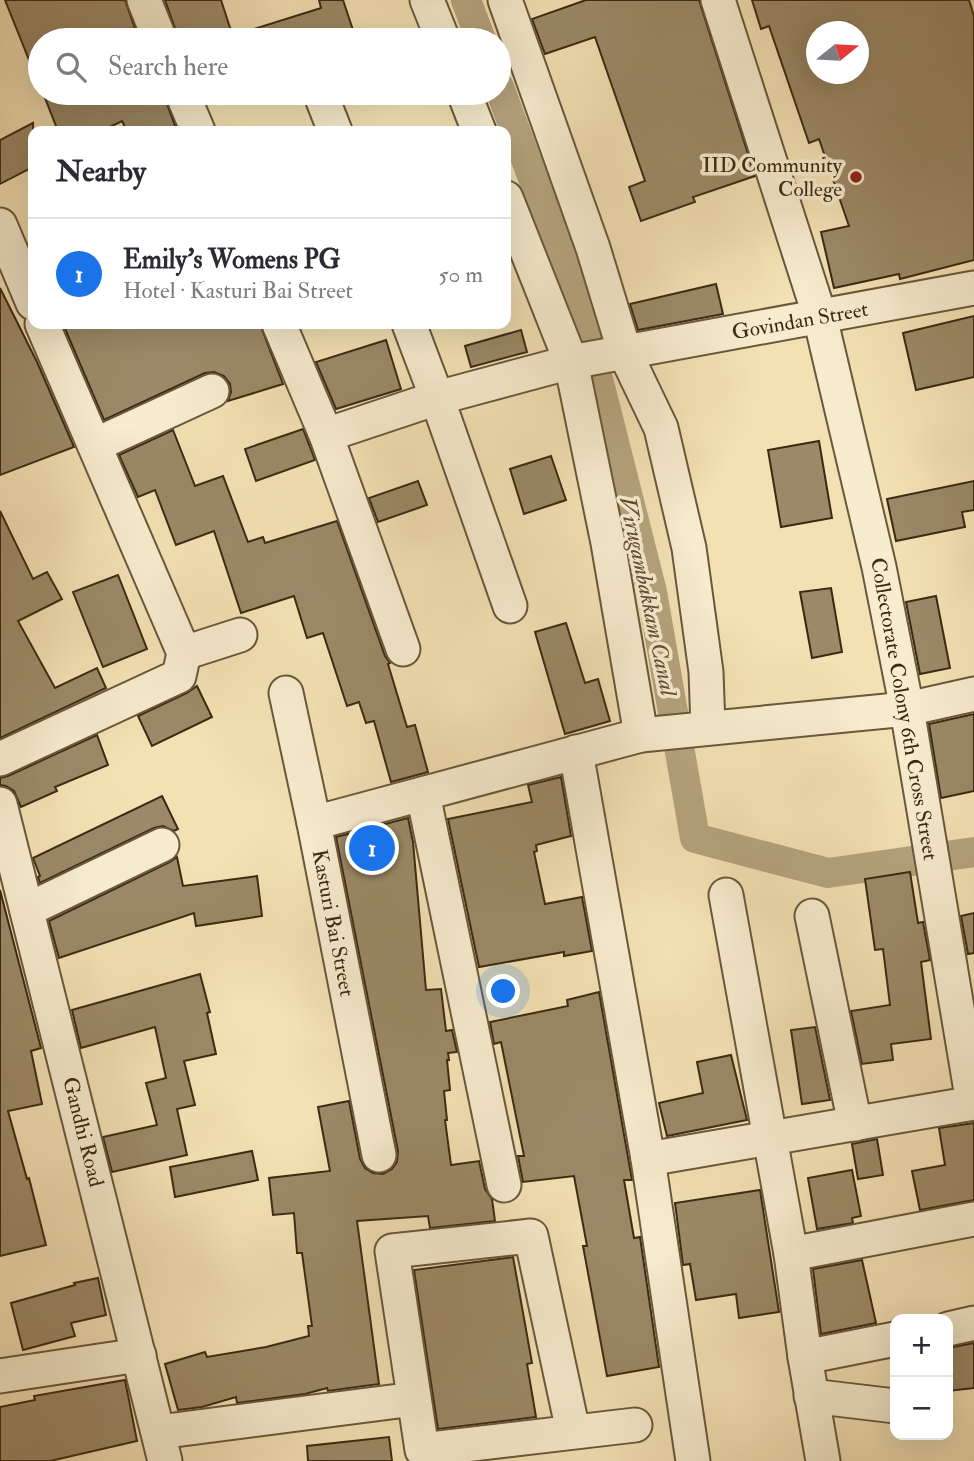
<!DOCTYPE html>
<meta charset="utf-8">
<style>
body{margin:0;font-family:"IM FELL Double Pica",serif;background:#f7f7f7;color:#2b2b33}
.controls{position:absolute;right:21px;bottom:21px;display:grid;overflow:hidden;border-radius:14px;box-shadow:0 7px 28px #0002}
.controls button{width:63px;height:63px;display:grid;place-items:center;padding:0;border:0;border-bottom:2px solid #e1e1e2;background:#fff;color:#2b2b33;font:35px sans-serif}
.compass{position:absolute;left:806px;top:21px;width:63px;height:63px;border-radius:50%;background:#fff;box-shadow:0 7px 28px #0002;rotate:72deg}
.you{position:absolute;left:504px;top:992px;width:24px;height:24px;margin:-18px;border:5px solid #fff;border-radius:50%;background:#1a73e8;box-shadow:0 0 0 10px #1a73e833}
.badge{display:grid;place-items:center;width:46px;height:46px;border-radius:50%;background:#1a73e8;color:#fff;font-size:23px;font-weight:700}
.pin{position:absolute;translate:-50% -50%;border:4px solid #fff;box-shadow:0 2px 7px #0006}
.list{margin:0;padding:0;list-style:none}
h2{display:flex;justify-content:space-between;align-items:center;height:91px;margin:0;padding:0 28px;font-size:30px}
h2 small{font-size:23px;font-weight:400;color:#7c7c81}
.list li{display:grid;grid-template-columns:46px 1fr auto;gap:21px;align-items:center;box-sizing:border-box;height:112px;padding:0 28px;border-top:2px solid #e1e1e2}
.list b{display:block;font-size:26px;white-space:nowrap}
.list p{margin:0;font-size:23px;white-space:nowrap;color:#7c7c81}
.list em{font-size:23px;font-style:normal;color:#7c7c81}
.icon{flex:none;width:38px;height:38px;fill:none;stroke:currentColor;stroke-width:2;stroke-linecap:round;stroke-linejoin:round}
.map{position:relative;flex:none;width:974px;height:1461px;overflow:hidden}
.search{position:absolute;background:#fff;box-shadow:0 7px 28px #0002;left:28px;top:28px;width:483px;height:77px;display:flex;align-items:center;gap:18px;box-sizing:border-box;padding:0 24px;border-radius:38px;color:#7c7c81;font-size:26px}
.panel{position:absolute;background:#fff;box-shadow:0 7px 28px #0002;left:28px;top:126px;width:483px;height:203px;border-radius:14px}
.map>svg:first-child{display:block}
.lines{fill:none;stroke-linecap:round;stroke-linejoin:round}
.canal{stroke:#b4a37d;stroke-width:30}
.building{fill:#9b8967;stroke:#3b2a13;stroke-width:2;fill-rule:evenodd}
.minor-casing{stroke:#69583b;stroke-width:37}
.minor{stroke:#f7ecce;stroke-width:33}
.poi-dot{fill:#8f2418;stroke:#f7ecce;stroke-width:2.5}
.labels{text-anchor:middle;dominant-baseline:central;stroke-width:7;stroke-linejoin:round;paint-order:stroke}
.poi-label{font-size:21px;fill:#3b2a13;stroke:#f7ecce;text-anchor:end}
.street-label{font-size:21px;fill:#3b2a13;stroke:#f7ecce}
.water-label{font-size:23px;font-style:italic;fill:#5f4e33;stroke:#f7ecce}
</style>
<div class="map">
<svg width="974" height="1461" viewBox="0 0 974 1461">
<rect width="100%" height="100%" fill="#f3e1b4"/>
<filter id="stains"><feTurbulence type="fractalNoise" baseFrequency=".00286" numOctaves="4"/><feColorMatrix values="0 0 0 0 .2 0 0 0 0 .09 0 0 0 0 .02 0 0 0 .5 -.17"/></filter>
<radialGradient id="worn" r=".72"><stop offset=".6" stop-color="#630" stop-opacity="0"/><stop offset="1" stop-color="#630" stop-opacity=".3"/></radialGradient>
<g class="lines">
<g class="canal">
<polyline points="466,0 481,40"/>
<polyline points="499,87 577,296 652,592 695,838 828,873 974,852"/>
</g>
</g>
<g class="building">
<polygon points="5,0 125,0 139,40 40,40 39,85"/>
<polygon points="165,0 221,0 234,40 179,40"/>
<polygon points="319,0 343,0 354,33 331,40 235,40 235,35 321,8"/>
<polygon points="586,0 699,0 755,176 693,197 695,202 641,221 629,187 645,181 595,37 545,54 532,19"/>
<path d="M752 0H969L974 16V260L900 279 899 274 834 288 821 232 849 226 819 139 809 143 769 26 761 29ZM816 32H858V74H816Z"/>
<polygon points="43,93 163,93 177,131 127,131 122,121 102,131 58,131"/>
<polygon points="33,123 33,167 0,184 0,140"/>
<polygon points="716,284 723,314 638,330 630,304"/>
<polygon points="0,288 37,362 74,447 0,475"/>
<polygon points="974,316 974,377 916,390 903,333"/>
<polygon points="63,324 260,324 283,384 228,401 231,392 230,384 224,376 214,372 205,373 104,420"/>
<polygon points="521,330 527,352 471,367 465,346"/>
<polygon points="386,340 401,389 336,409 316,362"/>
<polygon points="303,429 315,460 256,481 245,449"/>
<polygon points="173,430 195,486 223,476 248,542 263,537 265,543 337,521 385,656 390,663 388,664 407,727 415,725 428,772 391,782 374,721 366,723 359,702 347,706 323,633 307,638 294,596 241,613 214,531 176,545 155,490 138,497 119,455"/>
<polygon points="819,441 832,518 781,527 768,450"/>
<polygon points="551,456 566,500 524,514 510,469"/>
<polygon points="418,481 427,505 378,522 369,498"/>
<polygon points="974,481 974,510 962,512 965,527 896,541 887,499"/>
<polygon points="0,511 33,579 47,572 62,599 18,621 55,688 97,668 106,688 0,738"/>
<polygon points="118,575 147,649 103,667 73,592"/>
<polygon points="831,588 842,652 812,658 800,592"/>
<polygon points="936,596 950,668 920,674 906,602"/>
<polygon points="566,623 585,683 598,679 610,721 565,734 535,632"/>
<polygon points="197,686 212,717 152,746 138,716 187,693"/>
<polygon points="974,714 974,791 941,798 929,724"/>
<polygon points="97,735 108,765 55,787 57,791 21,807 14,791 6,786 0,785 0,778 8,776"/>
<polygon points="561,777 571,836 536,845 537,851 534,852 545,904 582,897 592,951 564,956 564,952 479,967 448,819 532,802 528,785"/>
<polygon points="162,796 178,829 174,831 163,826 154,828 40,883 38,877 40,876 33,858"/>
<polygon points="408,818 413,842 426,990 441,989 446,1031 452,1030 457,1052 448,1053 449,1060 447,1060 450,1090 444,1091 447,1120 445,1120 451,1165 479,1161 485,1189 492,1199 495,1221 430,1228 428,1216 357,1221 379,1384 328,1391 327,1388 305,1394 237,1403 236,1397 202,1407 178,1410 165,1364 205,1352 207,1357 266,1347 309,1336 308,1326 312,1326 302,1253 297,1253 294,1213 273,1215 269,1178 330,1171 318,1107 349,1101 360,1159 365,1168 373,1173 383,1174 392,1169 397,1162 398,1151 336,837"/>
<polygon points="177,857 183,886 257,876 262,916 196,926 194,913 59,958 49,921 170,862"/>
<polygon points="910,872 918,923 923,922 930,960 921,962 931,1039 891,1044 893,1060 862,1064 851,1011 890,1005 883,949 875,950 865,879"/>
<polygon points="0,890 41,1048 31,1051 42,1104 8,1111 27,1179 29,1178 46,1245 0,1256"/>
<polygon points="974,913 974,953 968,954 961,916"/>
<polygon points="200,974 210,1012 207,1013 216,1054 184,1061 195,1105 177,1109 187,1155 112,1172 103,1137 157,1125 146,1083 166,1078 155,1027 81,1048 72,1010"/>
<polygon points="599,992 632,1180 624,1180 634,1238 640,1237 659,1367 607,1376 583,1246 587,1246 574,1176 523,1182 518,1156 524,1156 501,1042 494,1044 490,1022 568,1006 567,1000"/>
<polygon points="815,1027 830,1100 802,1104 791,1030"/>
<polygon points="731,1055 747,1120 667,1136 659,1103 703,1093 697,1062"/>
<polygon points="974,1123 974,1200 920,1210 912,1171 945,1165 939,1128"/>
<polygon points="877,1139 883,1175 858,1179 852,1144"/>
<polygon points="252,1151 258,1180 175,1197 170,1167"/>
<polygon points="852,1170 861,1216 852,1218 853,1223 817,1229 808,1178"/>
<polygon points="760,1190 779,1312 739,1318 736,1294 696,1300 690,1264 683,1265 675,1203"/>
<polygon points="513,1257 532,1363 527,1364 536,1417 438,1429 414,1270"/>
<polygon points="862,1260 876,1323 821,1334 813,1269"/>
<polygon points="98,1278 106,1315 71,1323 75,1336 23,1350 11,1303 75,1285 74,1283"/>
<polygon points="974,1343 974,1388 948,1391 948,1348"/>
<polygon points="125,1380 137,1441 50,1461 0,1461 0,1407 35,1400 34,1396"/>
<polygon points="389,1437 392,1461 308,1461 307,1446"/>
</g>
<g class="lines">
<defs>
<g id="minor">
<polyline points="144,0 160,40"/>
<polyline points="427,0 443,40"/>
<polyline points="505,0 593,248 625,353 661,428 689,548 706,672 708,728"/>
<polyline points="718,0 820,317 879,567 907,709 973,1103"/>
<polyline points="182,93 198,131"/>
<polyline points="320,93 335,131"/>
<polyline points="464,93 479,131"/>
<polyline points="506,198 571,362 608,543 641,735"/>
<polyline points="0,225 33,303"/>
<polyline points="279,324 326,435 403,649"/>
<polyline points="409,324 437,398 510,606"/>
<polyline points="326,435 437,398 571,362 974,288"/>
<polyline points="95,445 212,391"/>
<polyline points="184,653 240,635"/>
<polyline points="286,693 314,823 379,1155"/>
<polyline points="576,752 648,1159 693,1461"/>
<polyline points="0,759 179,676 184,653 42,324"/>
<polyline points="423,794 504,1185"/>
<polyline points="0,804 165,1461"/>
<polyline points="314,823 641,735 907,709 974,694"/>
<polyline points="726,895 791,1254 805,1357 823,1461"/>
<polyline points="27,910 162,845"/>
<polyline points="812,916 855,1124"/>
<polyline points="648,1159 974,1103"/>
<polyline points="791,1254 974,1219"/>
<polyline points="948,1329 974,1323"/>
<polyline points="805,1357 895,1339"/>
<polyline points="0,1376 139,1355"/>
<polyline points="811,1396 895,1406"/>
<polyline points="573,1431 531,1236 392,1251 422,1450 635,1425"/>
<polyline points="159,1432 414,1399"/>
</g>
</defs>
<use href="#minor" class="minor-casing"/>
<use href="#minor" class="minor"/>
</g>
<circle class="poi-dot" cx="856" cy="177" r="7"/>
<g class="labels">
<g class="poi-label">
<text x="842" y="165">IID Community<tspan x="842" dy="24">College</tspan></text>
</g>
<g class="street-label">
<text transform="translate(800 321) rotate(-10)">Govindan Street</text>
<text transform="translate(904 709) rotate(80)">Collectorate Colony 6th Cross Street</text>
<text transform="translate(333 923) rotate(79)">Kasturi Bai Street</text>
<text transform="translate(83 1132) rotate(76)">Gandhi Road</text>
</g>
<g class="water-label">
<text transform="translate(648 596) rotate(78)">Virugambakkam Canal</text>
</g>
</g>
<rect width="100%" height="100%" filter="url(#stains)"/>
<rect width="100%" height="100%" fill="url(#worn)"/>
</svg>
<div class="controls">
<button>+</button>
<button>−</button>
</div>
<svg class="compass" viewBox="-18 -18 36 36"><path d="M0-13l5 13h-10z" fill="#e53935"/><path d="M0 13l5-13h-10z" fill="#7c7c81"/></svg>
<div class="you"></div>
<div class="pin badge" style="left:372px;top:848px">1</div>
<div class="search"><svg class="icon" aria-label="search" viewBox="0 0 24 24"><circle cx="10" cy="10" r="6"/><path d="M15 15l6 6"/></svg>Search here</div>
<section class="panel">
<h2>Nearby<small></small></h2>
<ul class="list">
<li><span class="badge">1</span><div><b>Emily's Womens PG</b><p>Hotel · Kasturi Bai Street</p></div><em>50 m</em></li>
</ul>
</section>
</div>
